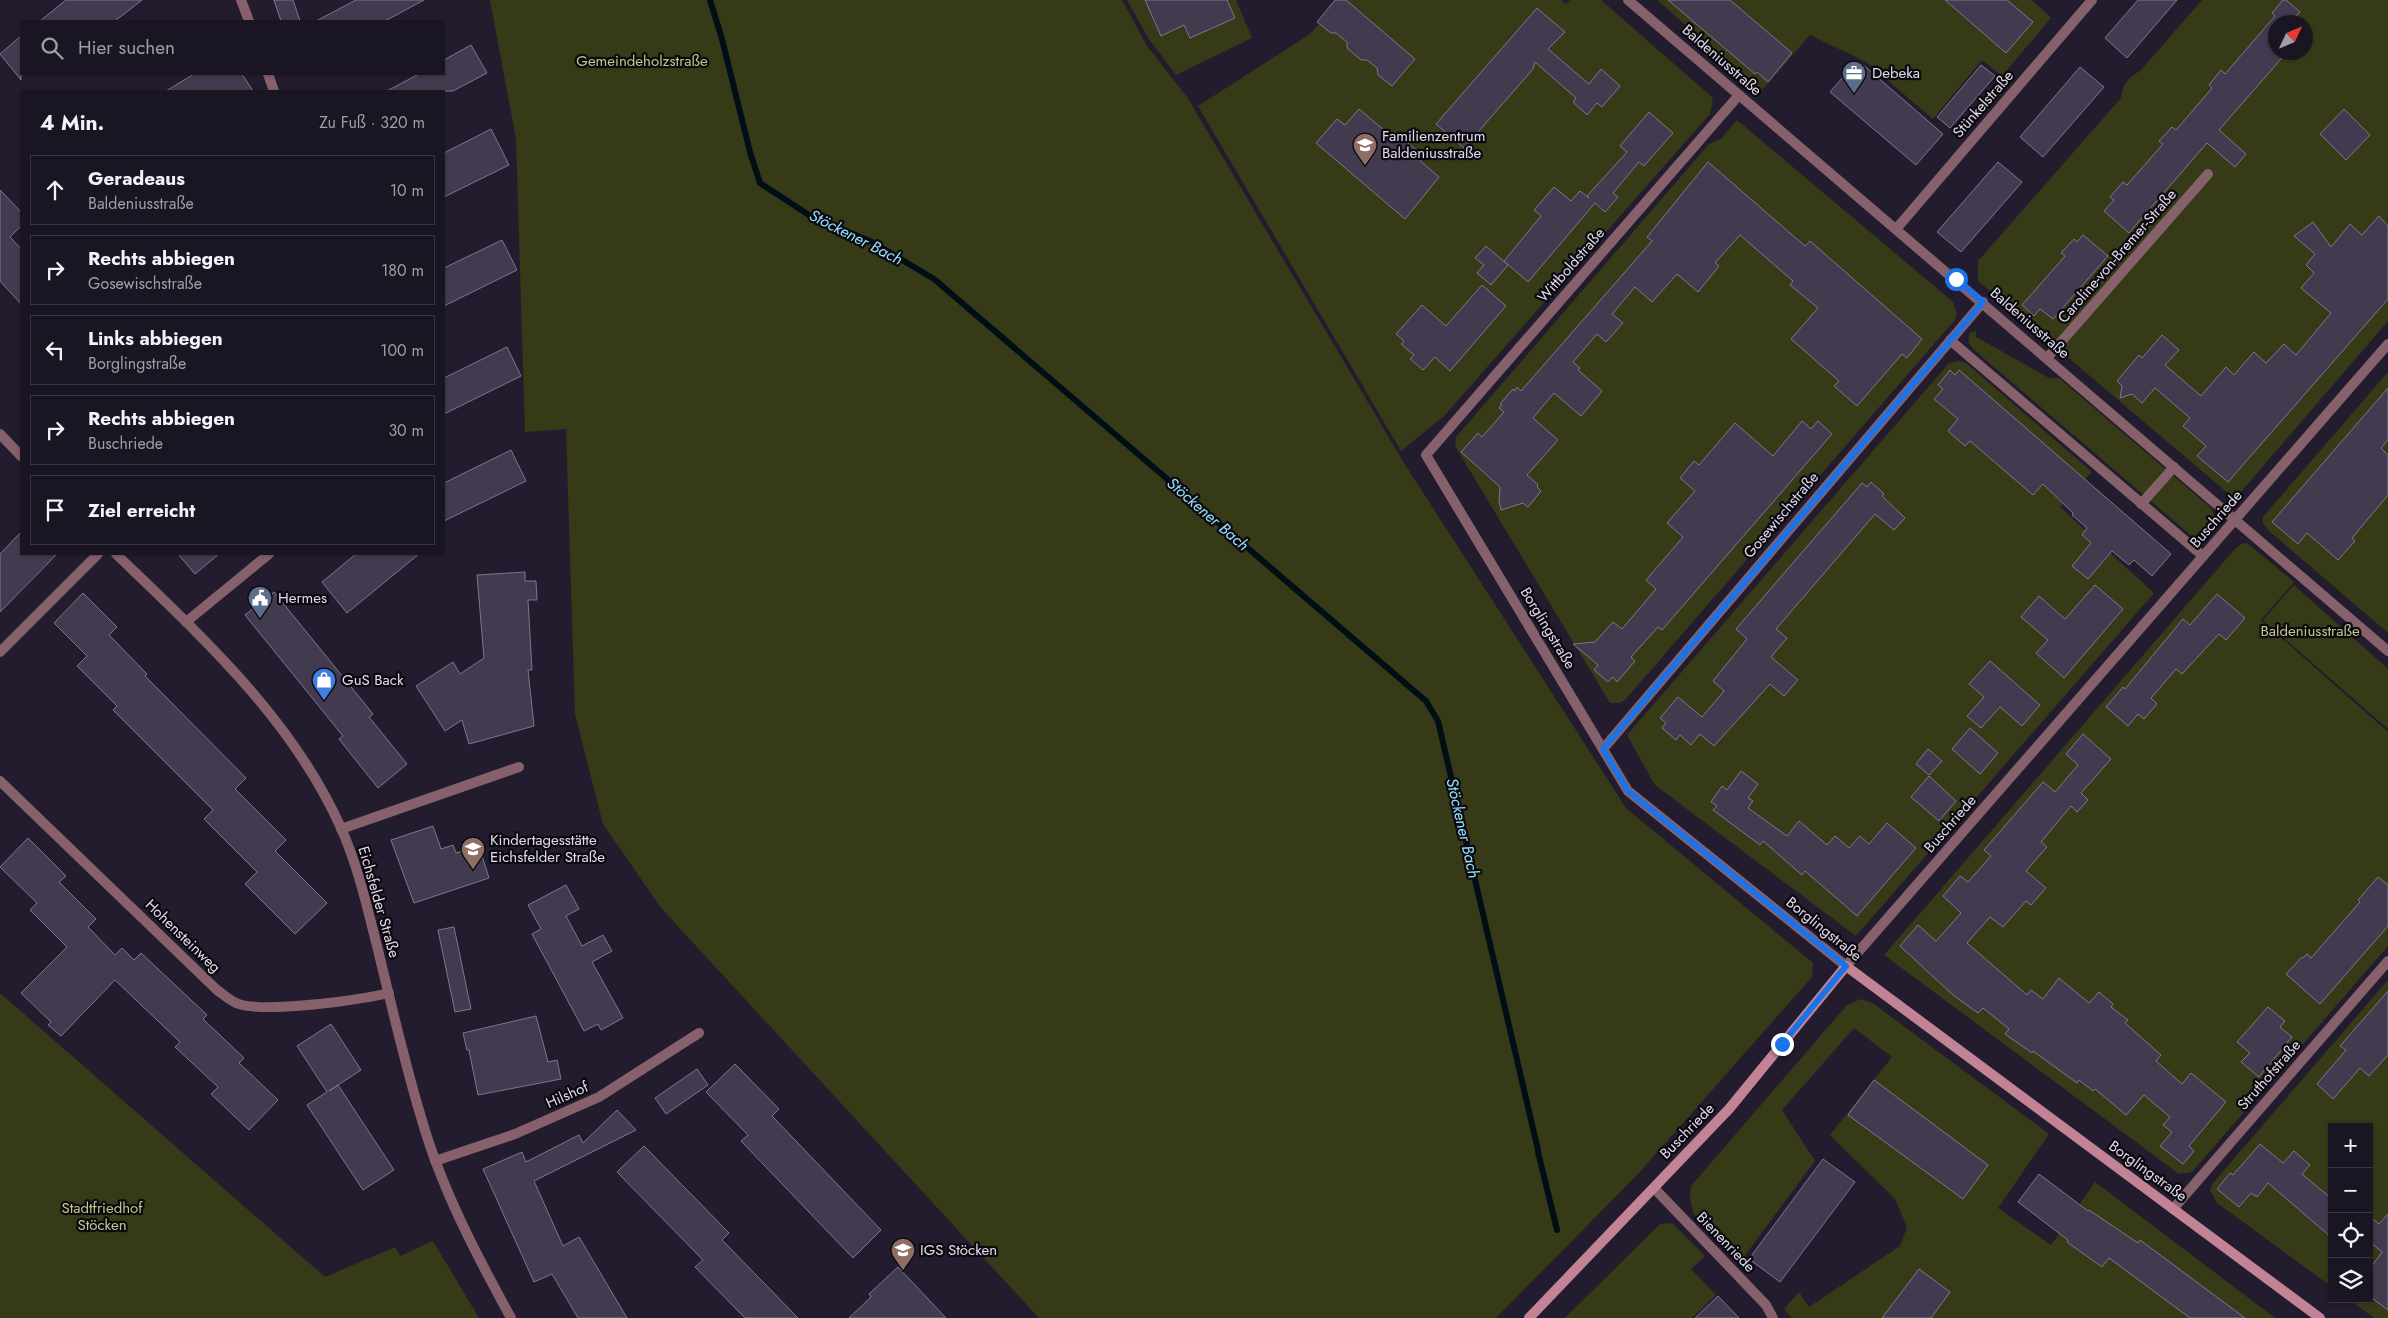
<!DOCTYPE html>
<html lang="de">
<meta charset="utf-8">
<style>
body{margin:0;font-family:Jost,sans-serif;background:#231e2b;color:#f1f3f6}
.controls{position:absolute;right:15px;bottom:15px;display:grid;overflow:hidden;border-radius:0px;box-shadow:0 1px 4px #0004}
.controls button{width:45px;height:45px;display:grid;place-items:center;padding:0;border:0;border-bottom:1px solid #383441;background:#1a1523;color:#f1f3f6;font:25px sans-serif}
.compass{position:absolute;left:2268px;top:15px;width:45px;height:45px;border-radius:50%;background:#1a1523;box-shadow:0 1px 4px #0004;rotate:46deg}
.stop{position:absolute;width:15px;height:15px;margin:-11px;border:4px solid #1a73e8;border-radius:50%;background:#fff}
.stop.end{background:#1a73e8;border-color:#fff;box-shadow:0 1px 5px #0008}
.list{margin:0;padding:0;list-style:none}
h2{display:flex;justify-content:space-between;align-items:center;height:65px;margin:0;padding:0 20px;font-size:21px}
h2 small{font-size:16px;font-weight:400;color:#9f9fa6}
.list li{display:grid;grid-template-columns:32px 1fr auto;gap:15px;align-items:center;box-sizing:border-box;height:70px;margin:0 10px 10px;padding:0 10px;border:1px solid #383441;border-radius:0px}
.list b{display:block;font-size:19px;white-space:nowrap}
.list p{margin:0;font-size:16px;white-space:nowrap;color:#9f9fa6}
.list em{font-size:16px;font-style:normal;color:#9f9fa6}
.icon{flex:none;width:28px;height:28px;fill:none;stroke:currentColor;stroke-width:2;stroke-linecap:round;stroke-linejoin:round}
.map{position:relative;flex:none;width:2388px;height:1318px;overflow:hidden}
.search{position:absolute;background:#1a1523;box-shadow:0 1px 4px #0004;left:20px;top:20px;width:425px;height:55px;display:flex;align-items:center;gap:12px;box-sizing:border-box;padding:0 18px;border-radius:0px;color:#9f9fa6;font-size:19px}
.panel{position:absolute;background:#1a1523;box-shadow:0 1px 4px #0004;left:20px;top:90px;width:425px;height:465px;border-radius:0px}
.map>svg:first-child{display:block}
.green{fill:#373a16;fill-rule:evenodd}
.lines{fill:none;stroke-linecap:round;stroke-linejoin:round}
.stream{stroke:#000f16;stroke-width:6}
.building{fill:#423a4f;stroke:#7f768e}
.lane{stroke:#86606b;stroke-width:10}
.street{stroke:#86606b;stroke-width:10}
.secondary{stroke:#c28495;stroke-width:10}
.route{stroke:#1a73e8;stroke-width:6}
.labels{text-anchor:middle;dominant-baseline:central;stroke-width:4.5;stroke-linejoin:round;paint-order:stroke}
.street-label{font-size:15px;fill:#e0dbe8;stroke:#0b0810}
.park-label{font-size:15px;fill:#c2c987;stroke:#0b0810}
.poi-label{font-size:15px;fill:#e0dbe8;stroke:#0b0810;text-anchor:start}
.water-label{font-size:16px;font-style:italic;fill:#92e2fc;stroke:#0b0810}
</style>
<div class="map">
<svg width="2388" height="1318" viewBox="0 0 2388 1318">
<rect width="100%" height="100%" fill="#231c2f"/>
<g class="green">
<polygon points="490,0 1122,0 1147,46 1187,97 1404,463 1626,808 1813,963 1812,977 1638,1174 1496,1318 1039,1318 661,908 603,824 575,714 566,429 525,432 516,139"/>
<polygon points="1127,0 1236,0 1252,38 1176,75 1149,39"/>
<polygon points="1341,0 1561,0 1566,4 1570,0 1601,0 1713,98 1710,114 1444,416 1401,451 1198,106 1310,34"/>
<polygon points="1657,0 2032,0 2051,18 2002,76 1982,60 1933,119 1866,62 1810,35 1761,91"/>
<path d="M2202 0H2388V321L2240 493 2230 495 1978 281V261L2121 98C2122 86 2128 77 2140 71ZM2276 22H2306V52H2276Z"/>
<polygon points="1737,120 1953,302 1957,314 1954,321 1625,700 1620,703 1610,703 1455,446 1456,437 1709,144 1721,139"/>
<polygon points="1976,331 1976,337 2049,378 2059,378 2212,509 2216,521 2202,538 2194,538 1973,349 1968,342 1970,332"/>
<polygon points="1958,361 1966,363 2092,472 2060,507 2154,593 1856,936 1655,785 1627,735 1949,363"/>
<polygon points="2388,372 2388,633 2269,531 2263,523 2263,517"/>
<polygon points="2247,543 2294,582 2261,620 2388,732 2388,946 2192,1172 2179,1174 1884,955 2234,550 2241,544"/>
<polygon points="2294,585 2388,669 2388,729 2263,620"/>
<polygon points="2388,980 2388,1318 2374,1318 2348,1299 2369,1299 2369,1127 2332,1127 2332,1287 2217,1203 2210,1190 2213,1183"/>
<polygon points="0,993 325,1277 395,1247 400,1256 433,1241 479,1318 0,1318"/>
<polygon points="1861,999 1874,1004 2049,1134 1998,1208 2051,1245 2095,1182 2275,1318 1792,1318 1784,1309 1799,1292 1809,1307 1900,1246 1907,1227 1895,1199 1830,1135 1892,1057 1854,1028 1782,1110 1815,1161 1740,1262 1693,1213 1690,1198 1691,1186 1847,1005"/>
<polygon points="1672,1223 1705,1256 1691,1269 1716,1295 1692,1318 1565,1318 1660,1224"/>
</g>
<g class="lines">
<g class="stream">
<polyline points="710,0 722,39 750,152 760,183 812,217 872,242 934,279 1426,701 1438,721 1538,1150"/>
<polyline points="1538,1152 1557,1230"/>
</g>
</g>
<g class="building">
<polygon points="66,0 142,0 115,21 40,21"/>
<polygon points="274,0 293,0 300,21 281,21"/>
<polygon points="356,0 424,0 385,21 316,21"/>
<polygon points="1145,0 1227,0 1235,18 1190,38 1184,25 1161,36"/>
<polygon points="1335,0 1346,0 1415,59 1392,86 1378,75 1377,68 1367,60 1361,60 1347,48 1347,42 1336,33 1331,33 1317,22"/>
<polygon points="1668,0 1730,0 1792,53 1768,82 1757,72 1755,74"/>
<polygon points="1945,0 2007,0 2033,22 2006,53"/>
<polygon points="2138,0 2177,0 2127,58 2105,38"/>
<polygon points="2283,0 2286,0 2300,12 2291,22 2276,22 2276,52 2287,52 2219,130 2246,154 2235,167 2207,143 2129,233 2104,211 2114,200 2110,197 2123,182 2127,185 2163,144 2159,141 2172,127 2176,130 2212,88 2209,85 2221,70 2225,74 2275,16 2272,13"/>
<polygon points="1537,8 1565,32 1548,49 1589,84 1601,69 1620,86 1602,107 1597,103 1587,115 1573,102 1576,98 1535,62 1533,69 1464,148 1436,124"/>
<polygon points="21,36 21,80 0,54"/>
<polygon points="471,45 487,73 453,91 387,91 419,74 444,74 444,60"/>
<polygon points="1861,63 1943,134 1916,165 1830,92 1850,69 1854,72"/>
<polygon points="1981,65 1995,76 1950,128 1937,117"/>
<polygon points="2080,67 2104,87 2043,157 2020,137"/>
<polygon points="194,74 242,74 253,91 166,91"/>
<polygon points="1359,109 1391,136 1395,132 1422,155 1418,159 1439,177 1405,219 1316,143 1337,119 1345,125"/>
<polygon points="2344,109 2370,135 2346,160 2320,134"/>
<polygon points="1649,112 1673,133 1644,166 1639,162 1613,193 1618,197 1605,212 1595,203 1528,282 1504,261 1541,216 1534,210 1554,187 1571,201 1580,191 1589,198 1587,196 1627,152 1620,146"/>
<polygon points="491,129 509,165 444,197 444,153"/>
<polygon points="1708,162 1805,246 1810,241 1922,339 1907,358 1902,354 1857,406 1834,386 1839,381 1791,339 1818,308 1790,285 1793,281 1740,235 1715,263 1719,266 1698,292 1677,274 1652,302 1635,287 1612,314 1623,323 1606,342 1597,334 1573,362 1580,368 1578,370 1602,391 1581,416 1554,393 1533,418 1558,440 1527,475 1538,485 1537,487 1541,491 1528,507 1523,503 1501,510 1499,501 1500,487 1461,452 1478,433 1482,437 1504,412 1499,408 1502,405 1500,404 1513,389 1515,391 1517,387 1521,391 1652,241 1647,237"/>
<polygon points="1998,162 2022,182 1961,252 1937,232"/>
<polygon points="0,190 21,212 21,226 10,237 21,249 21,304 0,281"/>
<polygon points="2379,216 2388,226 2388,299 2228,482 2197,456 2206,446 2183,426 2190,418 2155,388 2142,403 2132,394 2120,398 2122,386 2117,381 2139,355 2142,358 2162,335 2179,350 2165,365 2201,396 2226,367 2234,375 2254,352 2266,363 2284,344 2296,355 2331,313 2301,288 2314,273 2306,265 2315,254 2294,236 2313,222 2331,247 2350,224 2362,235"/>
<polygon points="2083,235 2108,256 2053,319 2040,309 2034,316 2022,305 2065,256 2061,253 2074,239 2077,242"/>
<polygon points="502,240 517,270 444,306 444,268"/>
<polygon points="1486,246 1508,265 1491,285 1477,273 1484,265 1475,258"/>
<polygon points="1482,285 1506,306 1450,371 1435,357 1423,370 1410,359 1414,355 1401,344 1404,341 1396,334 1422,305 1446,326"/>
<polygon points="507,347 521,376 444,414 444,378"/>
<polygon points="1950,370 1955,375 1959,370 2171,554 2152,576 2134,560 2129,565 2112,551 2088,579 2072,566 2091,543 2082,535 2087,528 2072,515 2073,513 2043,484 2033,495 1970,441 1965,446 1948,431 1958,419 1934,399 1943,389 1938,385"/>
<polygon points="2388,388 2388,440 2381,448 2388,455 2388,495 2352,538 2355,541 2338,560 2307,533 2298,544 2272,522"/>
<polygon points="1802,421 1811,429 1818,421 1832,434 1662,630 1658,627 1631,657 1635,661 1617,682 1613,677 1608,682 1594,670 1598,665 1573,644 1595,642 1613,622 1622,629 1656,589 1646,580 1683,537 1667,523 1695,491 1680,478 1694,461 1699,465 1735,423 1773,456"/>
<polygon points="511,450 526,481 444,521 444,483"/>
<polygon points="1871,482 1884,494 1882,496 1905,518 1894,530 1875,514 1776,629 1787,638 1771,657 1798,680 1784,696 1770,684 1714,746 1700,734 1691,745 1680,735 1676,740 1662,728 1666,723 1660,718 1678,697 1702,717 1724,691 1713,681 1747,639 1736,629 1862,483 1867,487"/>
<polygon points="21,532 21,554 57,554 0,612 0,554"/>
<polygon points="178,554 219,554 195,574"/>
<polygon points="356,554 419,554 347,613 322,582"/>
<polygon points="525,572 525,581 536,581 537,600 528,600 532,670 528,670 534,726 469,744 462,720 445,731 416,686 453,662 460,674 484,658 477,575"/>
<polygon points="2095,585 2123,609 2064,678 2036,653 2048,640 2021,617 2039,596 2065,619"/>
<polygon points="274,592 373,714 369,717 407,764 378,788 339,739 343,736 245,615"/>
<polygon points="83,593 117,627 109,635 147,674 145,676 246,778 235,789 286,840 275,851 327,903 295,934 245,884 257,872 204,819 213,810 113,710 117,706 77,666 87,656 54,623"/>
<polygon points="2217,594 2245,618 2226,640 2219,634 2182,674 2176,669 2151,698 2157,704 2144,719 2138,714 2128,726 2106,707 2123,687 2125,689 2183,619 2190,625"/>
<polygon points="1990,661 2040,705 2022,726 2000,707 1981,728 1967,716 1984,697 1969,684"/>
<polygon points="1970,728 1998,753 1980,774 1952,749"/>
<polygon points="2083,734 2111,759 2081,793 2088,800 2077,812 2071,806 2041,842 2047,847 2026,871 2046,888 2031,905 2026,901 2003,927 1990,917 1967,943 2027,995 2031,990 2043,999 2059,978 2089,1003 2099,992 2113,1004 2111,1007 2128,1020 2125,1023 2161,1055 2156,1061 2182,1084 2191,1073 2226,1102 2189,1146 2194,1151 2183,1164 2160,1146 2172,1132 2163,1125 2170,1117 2144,1095 2126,1115 2095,1089 2093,1091 2079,1080 2077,1083 2033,1051 2032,1053 2005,1034 2009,1029 1983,1008 1978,1013 1953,995 1900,946 1918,925 1936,941 1961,913 1943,896 1960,876 1968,882 1991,856 1984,850 2043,782 2055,792 2078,765 2066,754"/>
<polygon points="1928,749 1942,761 1929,775 1916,764"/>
<polygon points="1741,771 1758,784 1748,798 1753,801 1748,808 1787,836 1799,821 1827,845 1835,836 1849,848 1860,836 1869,844 1887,823 1916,848 1857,916 1805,871 1802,875 1763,841 1760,845 1713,810 1717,806 1711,802 1722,786 1727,790"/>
<polygon points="1929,776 1956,801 1939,821 1911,797"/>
<polygon points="433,826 441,849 453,845 456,853 479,846 489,878 414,903 391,840"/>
<polygon points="28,838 66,876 59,882 96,919 88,927 115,955 122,948 134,960 141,953 207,1015 203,1019 244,1058 239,1063 278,1100 249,1130 211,1094 218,1087 175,1047 180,1042 115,980 61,1036 48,1025 51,1022 21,993 67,947 30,910 37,903 0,867"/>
<polygon points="2378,877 2388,885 2388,926 2320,1004 2286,974 2302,957 2303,958 2307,954 2311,958 2360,902 2358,900"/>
<polygon points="566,885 579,909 566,916 582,946 603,935 612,951 592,962 623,1018 601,1030 598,1024 584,1031 532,934 541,929 528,905"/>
<polygon points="454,927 471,1009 455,1012 438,930"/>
<polygon points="2388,991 2388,1055 2369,1076 2360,1068 2333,1099 2317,1084 2346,1050 2340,1046"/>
<polygon points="2268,1007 2285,1021 2280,1027 2292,1037 2259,1077 2241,1062 2250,1053 2237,1042"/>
<polygon points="536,1016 548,1062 557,1060 561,1079 478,1095 469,1050 467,1050 463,1033"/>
<polygon points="331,1024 361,1070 329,1091 338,1085 394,1170 363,1190 307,1105 327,1092 297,1046"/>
<polygon points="735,1064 779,1109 772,1116 881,1230 853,1258 741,1141 748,1135 706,1092"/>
<polygon points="697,1069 708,1085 666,1114 655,1098"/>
<polygon points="1874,1080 1988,1165 1963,1199 1848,1115"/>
<polygon points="617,1110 636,1130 534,1181 563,1246 579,1237 627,1318 578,1318 552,1274 534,1282 483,1169 522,1152 526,1162 579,1135 583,1143"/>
<polygon points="2260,1144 2283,1163 2294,1151 2310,1165 2302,1174 2332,1199 2332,1238 2268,1183 2257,1197 2251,1193 2239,1207 2217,1189 2230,1173 2233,1175"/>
<polygon points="644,1146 729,1233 722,1240 798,1318 745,1318 695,1267 703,1260 617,1172"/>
<polygon points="1823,1159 1855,1182 1780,1282 1749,1259"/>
<polygon points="2039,1174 2088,1211 2089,1210 2138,1243 2140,1240 2245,1318 2190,1318 2109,1258 2102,1267 2067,1242 2068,1240 2018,1202"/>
<polygon points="2388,1214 2388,1310 2369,1296 2369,1270 2382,1252 2369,1241 2369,1216 2379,1224"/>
<polygon points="898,1267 946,1318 849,1318 871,1297 869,1294"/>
<polygon points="1919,1269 1950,1292 1931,1318 1882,1318"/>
<polygon points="1718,1296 1739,1318 1695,1318"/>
</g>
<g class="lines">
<g class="lane">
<polyline points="1950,340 2203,556"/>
<polyline points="2141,504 2174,467"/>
<polyline points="341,829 519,767"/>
</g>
<g class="street">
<polyline points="241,0 249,21"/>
<polyline points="1628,0 2388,651"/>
<polyline points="268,74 274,91"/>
<polyline points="1739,95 1426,455 1628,791 1846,966 2388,344"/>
<polyline points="1897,228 2092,0"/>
<polyline points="2047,358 2208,174"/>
<polyline points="0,434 21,456"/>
<path d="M116 554C201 636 292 718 341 828 358 866 367 907 377 946 391 1003 404 1061 421 1117 441 1188 476 1254 511 1318"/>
<polyline points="186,622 269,554"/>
<polyline points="0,652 98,554"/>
<polyline points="1603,749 1983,302"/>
<path d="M0 781 217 990C223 994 229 1000 236 1003 262 1014 359 1000 389 993"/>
<polyline points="435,1161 515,1134 599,1097 699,1033"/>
<polyline points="1654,1188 1766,1305 1773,1318"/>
<polyline points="2173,1209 2388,961"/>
</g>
<polyline class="secondary" points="1529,1318 1729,1109 1846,966 2320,1318"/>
</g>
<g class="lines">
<polyline class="route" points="1782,1044 1846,966 1628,791 1603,749 1983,302 1956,279"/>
</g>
<defs>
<symbol id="office-pin" viewBox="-11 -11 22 30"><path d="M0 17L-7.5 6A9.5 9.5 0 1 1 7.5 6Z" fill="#5c6f8a" stroke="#0b0810"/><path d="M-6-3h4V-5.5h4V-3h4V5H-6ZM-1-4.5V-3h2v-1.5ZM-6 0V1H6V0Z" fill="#fff"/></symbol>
<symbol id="school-pin" viewBox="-11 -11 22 30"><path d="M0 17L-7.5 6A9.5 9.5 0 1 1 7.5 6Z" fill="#8d6e63" stroke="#0b0810"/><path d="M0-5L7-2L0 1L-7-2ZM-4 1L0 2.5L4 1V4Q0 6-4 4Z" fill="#fff"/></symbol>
<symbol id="civic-pin" viewBox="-11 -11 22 30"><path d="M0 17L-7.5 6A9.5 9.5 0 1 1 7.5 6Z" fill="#5c6f8a" stroke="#0b0810"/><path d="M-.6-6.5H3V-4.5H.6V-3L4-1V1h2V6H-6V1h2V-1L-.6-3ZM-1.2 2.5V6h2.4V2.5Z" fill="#fff"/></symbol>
<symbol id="shop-pin" viewBox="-11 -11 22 30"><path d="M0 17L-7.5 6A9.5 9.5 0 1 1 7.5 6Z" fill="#3f7fe0" stroke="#0b0810"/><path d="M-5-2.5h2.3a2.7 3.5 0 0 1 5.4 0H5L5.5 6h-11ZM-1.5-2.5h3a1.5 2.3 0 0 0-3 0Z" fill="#fff"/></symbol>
</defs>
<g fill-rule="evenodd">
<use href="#office-pin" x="1840" y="59" width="28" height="38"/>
<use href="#school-pin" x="1351" y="131" width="28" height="38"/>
<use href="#civic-pin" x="246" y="584" width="28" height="38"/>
<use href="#shop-pin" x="310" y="666" width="28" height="38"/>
<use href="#school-pin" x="459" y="835" width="28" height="38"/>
<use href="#school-pin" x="889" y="1236" width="28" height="38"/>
</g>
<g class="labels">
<g class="street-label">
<text transform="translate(1722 60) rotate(41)">Baldeniusstraße</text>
<text transform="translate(1983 104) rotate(-49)">Stünkelstraße</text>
<text transform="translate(2117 256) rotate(-49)">Caroline-von-Bremer-Straße</text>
<text transform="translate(1571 265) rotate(-49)">Wittboldstraße</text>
<text transform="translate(2030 323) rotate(41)">Baldeniusstraße</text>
<text transform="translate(1781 515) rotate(-50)">Gosewischstraße</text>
<text transform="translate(2216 519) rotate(-49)">Buschriede</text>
<text transform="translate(1548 628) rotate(59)">Borglingstraße</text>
<text transform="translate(1950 824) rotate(-49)">Buschriede</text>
<text transform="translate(379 902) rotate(74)">Eichsfelder Straße</text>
<text transform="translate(1824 929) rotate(39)">Borglingstraße</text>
<text transform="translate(183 936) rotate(44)">Hohensteinweg</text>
<text transform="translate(2269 1075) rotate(-49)">Struthofstraße</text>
<text transform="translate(567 1095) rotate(-24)">Hilshof</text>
<text transform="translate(1687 1131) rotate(-46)">Buschriede</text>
<text transform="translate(2148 1171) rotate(36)">Borglingstraße</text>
<text transform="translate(1726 1242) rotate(46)">Bienenriede</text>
</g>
<g class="park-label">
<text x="642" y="61">Gemeindeholzstraße</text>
<text x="2310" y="631">Baldeniusstraße</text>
<text x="102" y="1208">Stadtfriedhof<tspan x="102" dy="17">Stöcken</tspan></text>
</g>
<g class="poi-label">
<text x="1872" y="73">Debeka</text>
<text x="1382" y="136">Familienzentrum<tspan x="1382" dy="17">Baldeniusstraße</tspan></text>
<text x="278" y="598">Hermes</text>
<text x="342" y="680">GuS Back</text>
<text x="490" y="840">Kindertagesstätte<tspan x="490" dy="17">Eichsfelder Straße</tspan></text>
<text x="920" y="1250">IGS Stöcken</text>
</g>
<g class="water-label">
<text transform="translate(856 237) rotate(27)">Stöckener Bach</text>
<text transform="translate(1208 514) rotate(41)">Stöckener Bach</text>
<text transform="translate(1463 828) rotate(77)">Stöckener Bach</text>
</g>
</g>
</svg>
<div class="controls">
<button>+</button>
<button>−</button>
<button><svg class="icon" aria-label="locate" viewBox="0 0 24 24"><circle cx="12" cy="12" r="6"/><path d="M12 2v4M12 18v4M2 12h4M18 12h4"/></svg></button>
<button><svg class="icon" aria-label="layers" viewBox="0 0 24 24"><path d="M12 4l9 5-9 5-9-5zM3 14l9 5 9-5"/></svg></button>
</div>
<svg class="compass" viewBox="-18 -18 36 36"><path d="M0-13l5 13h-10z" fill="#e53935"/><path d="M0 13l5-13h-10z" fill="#9f9fa6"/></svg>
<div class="stop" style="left:1956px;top:279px"></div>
<div class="stop end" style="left:1782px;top:1044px"></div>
<div class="search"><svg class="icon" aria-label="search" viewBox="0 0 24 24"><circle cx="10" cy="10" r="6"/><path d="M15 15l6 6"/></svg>Hier suchen</div>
<section class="panel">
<h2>4 Min.<small>Zu Fuß · 320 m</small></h2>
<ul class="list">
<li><svg class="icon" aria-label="ahead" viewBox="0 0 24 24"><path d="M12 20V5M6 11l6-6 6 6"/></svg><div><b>Geradeaus</b><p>Baldeniusstraße</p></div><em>10 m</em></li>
<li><svg class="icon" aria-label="right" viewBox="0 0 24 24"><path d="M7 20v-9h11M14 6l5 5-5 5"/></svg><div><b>Rechts abbiegen</b><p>Gosewischstraße</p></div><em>180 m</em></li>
<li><svg class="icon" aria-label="left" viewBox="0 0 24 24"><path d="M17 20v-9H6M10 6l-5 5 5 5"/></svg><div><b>Links abbiegen</b><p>Borglingstraße</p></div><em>100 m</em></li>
<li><svg class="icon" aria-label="right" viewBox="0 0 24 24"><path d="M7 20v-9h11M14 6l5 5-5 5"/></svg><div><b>Rechts abbiegen</b><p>Buschriede</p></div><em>30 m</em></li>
<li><svg class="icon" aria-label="arrive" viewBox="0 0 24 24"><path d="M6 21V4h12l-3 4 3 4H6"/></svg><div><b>Ziel erreicht</b></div></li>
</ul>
</section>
</div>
